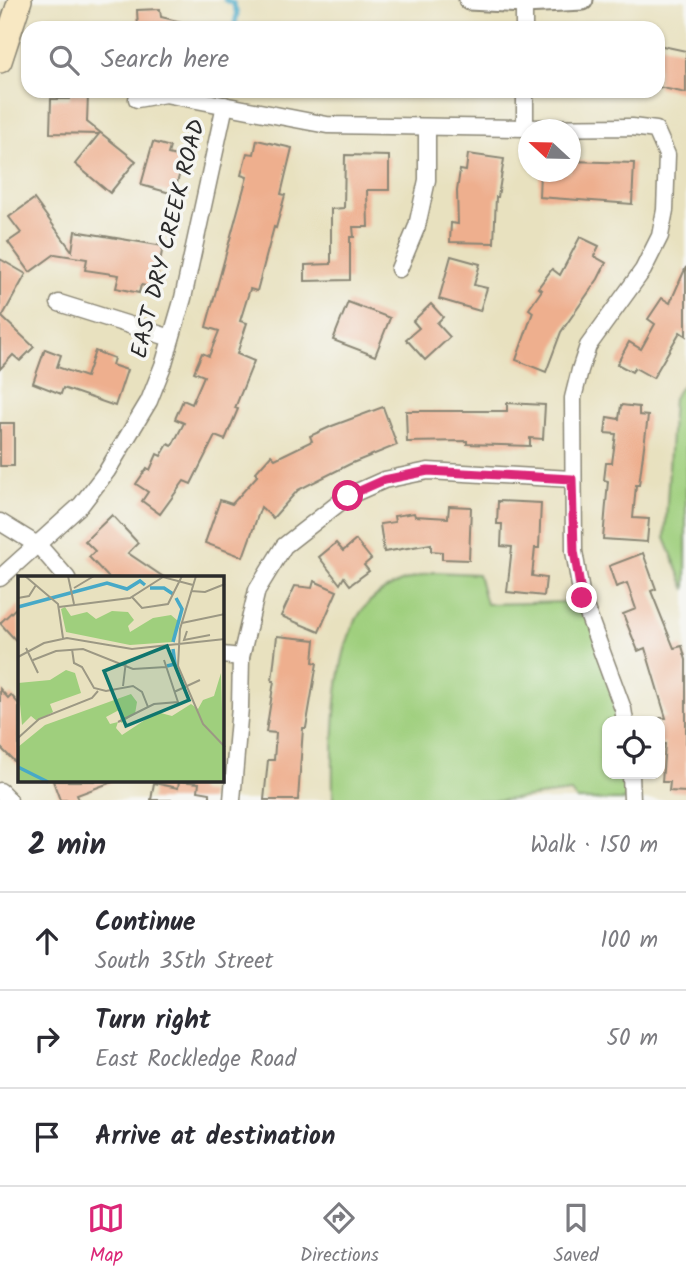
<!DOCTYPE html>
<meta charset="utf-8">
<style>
body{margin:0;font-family:Kalam,sans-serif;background:#f2f2f3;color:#2b2b33}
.controls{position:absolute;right:21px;bottom:21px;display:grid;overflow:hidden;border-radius:14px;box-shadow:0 2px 5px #0004}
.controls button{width:63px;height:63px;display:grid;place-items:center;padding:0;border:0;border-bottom:2px solid #e1e1e2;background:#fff;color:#2b2b33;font:35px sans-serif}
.compass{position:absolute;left:518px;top:119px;width:63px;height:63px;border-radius:50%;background:#fff;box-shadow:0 2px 5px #0004;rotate:292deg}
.stop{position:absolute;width:21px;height:21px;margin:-16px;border:5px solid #db2777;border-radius:50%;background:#fff}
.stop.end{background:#db2777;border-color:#fff;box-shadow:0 2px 7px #0008}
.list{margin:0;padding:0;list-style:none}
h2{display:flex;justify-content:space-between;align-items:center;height:91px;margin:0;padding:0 28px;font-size:30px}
h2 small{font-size:23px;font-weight:400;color:#7c7c81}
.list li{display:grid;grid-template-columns:46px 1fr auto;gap:21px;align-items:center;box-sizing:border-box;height:98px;padding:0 28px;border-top:2px solid #e1e1e2}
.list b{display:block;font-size:26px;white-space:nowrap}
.list p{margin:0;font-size:23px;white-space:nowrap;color:#7c7c81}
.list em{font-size:23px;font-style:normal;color:#7c7c81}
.icon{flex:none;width:38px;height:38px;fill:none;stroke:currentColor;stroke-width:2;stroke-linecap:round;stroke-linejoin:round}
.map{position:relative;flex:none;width:686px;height:800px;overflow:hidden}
.search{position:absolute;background:#fff;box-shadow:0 2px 5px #0004;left:21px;right:21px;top:21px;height:77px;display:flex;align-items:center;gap:18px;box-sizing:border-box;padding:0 24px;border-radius:21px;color:#7c7c81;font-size:26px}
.sheet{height:385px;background:#fff}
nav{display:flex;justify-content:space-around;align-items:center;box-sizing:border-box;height:98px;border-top:2px solid #e1e1e2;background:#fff;font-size:19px;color:#7c7c81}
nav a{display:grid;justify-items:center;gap:4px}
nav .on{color:#db2777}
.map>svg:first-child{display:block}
.green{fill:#9fcf7d;stroke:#657d54;stroke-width:2}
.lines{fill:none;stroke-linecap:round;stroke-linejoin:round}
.stream{stroke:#47a9c7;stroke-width:5}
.building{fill:#eeaf8e}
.minor-casing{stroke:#8a8675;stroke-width:19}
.tertiary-casing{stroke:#8a8675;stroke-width:23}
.secondary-casing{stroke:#8a8675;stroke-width:26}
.minor{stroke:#fff;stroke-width:16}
.tertiary{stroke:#fff;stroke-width:19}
.secondary{stroke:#f8e8c3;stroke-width:23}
.route{stroke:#db2777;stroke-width:9}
.labels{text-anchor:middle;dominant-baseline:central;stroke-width:7;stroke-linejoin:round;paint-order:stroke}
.street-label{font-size:23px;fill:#2b2b2b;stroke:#f6f6f2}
.inset-river{fill:none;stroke:#47a9c7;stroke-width:3.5}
.inset-road{fill:none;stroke:#9c9884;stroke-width:2}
.view{fill:#0f766e;fill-opacity:0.15;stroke:#0f766e;stroke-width:3.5}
.inset-edge{fill:none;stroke:#2b2b2b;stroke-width:3.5}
</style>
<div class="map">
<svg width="686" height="800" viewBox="0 0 686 800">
<rect width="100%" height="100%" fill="#f6f6f2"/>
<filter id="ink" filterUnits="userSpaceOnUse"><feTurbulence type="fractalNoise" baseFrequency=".0143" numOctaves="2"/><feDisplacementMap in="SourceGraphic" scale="14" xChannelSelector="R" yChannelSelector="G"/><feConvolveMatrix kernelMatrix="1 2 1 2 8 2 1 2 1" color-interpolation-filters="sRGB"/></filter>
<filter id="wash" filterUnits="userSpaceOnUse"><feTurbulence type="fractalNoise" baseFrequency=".00686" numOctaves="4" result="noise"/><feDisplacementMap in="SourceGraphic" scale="28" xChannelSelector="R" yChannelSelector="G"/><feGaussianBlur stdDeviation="1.57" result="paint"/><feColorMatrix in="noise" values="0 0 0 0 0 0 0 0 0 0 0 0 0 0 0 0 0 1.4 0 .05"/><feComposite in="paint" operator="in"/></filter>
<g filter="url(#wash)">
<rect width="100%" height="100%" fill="#e8e1bf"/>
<g class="green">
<polygon points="686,380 686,590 665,538 673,398"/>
<path d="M434 572 478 574 486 604 567 602 582 598 625 721H607V774H631L632 800H577L571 792 505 800H333C332 750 332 649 363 609 381 586 408 579 434 572Z"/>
</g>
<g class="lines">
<g class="stream">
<polyline points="225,0 233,3 237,14 234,28"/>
<polyline points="220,94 220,91"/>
</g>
</g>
<g id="blocks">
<g class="building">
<polygon points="160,9 161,17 186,23 185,28 138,28 137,10"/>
<polygon points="658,45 686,51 686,93 658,87"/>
<polygon points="70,93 88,94 87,122 136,161 110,193 75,164 99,134 50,133 51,99 70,99"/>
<polygon points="257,140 292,148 281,194 285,195 276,228 274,227 257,291 250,289 240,321 247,323 237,354 254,361 235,408 238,409 225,440 215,436 191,484 184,481 160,514 142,501 148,492 136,484 147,468 150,470 157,454 161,456 168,444 172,446 184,423 175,419 183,400 192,404 204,376 194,372 202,353 209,356 219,331 206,327 247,177 241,175 247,153 254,154"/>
<polygon points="153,142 170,147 168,154 184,158 174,194 141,185"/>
<polygon points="468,154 504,159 498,197 496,197 494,243 450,242 451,223 458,224 457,191 460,170 466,171"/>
<polygon points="345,155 389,156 389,190 367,190 368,227 353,227 354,237 350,237 350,280 305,281 305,265 331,264 331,209 344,208"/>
<polygon points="570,161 634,163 632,204 539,197 540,172 570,172"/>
<polygon points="34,199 72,251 75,231 163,246 155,288 141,285 139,293 116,288 119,275 85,270 87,259 55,254 30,272 8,242 21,233 9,217"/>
<polygon points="580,237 599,246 594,256 606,263 598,279 561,332 546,372 516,360 533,312 529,309 542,290 538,288 552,269 560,275"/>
<polygon points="451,256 480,264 474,285 487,288 480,311 439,299"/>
<polygon points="0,259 26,274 2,317 34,347 20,361 13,355 0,369"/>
<polygon points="686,267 686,336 680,332 653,378 635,368 632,372 617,364 629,342 641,349 655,324 648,319 662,298 670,303"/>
<polygon points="348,302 390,318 375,356 333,340"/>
<polygon points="431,304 443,317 437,323 450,337 425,360 406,339 419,328 413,321"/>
<polygon points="45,349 61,355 57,367 86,377 95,351 114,358 112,365 127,370 115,406 63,388 61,394 33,383"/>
<polygon points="507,403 545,405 543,439 530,438 530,446 467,444 467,441 407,442 406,411 507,411"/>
<polygon points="621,405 639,407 639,415 648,416 639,485 636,485 633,518 649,519 647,542 603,539 608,481 604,480 606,463 612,463 616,434 605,433 607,417 619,419"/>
<polygon points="383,407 397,445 350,464 298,490 273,518 261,507 243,557 205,543 220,500 232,504 258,475 255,473 271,455 275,459 312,441 310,436 332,426"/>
<rect x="0" y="423" width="14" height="43"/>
<polygon points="498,501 541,503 539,548 535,548 532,576 546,578 544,596 507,592 512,547 501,546 502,524 497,524"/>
<polygon points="449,506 471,507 469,560 442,559 442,552 431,551 431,544 384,552 380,524 395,522 394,516 414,513 415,516 448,518"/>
<polygon points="112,515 138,543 128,553 165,578 109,578 89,557 95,551 85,541"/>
<polygon points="356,540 371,559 364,565 369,571 350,585 344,577 340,584 319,557 336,543 343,551"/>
<polygon points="643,553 656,589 651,591 674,648 682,646 686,660 686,792 669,791 670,782 662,782 665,744 660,744 660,718 666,718 645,648 638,651 623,614 636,609 627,583 616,587 609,566"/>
<polygon points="314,581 337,591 319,632 281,616 295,586 312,588"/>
<polygon points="19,605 19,644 0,623"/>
<polygon points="277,636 315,640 313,662 317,663 306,728 303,728 298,800 264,800 268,760 274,760 276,733 266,732 274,681 272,681"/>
<polygon points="0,689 8,698 11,695 19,704 19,766 0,747"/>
<polygon points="53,781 112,781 112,782 77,795 79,800 60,800"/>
<polygon points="179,781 199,783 198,791 210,793 210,800 151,800 154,783 178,788"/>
</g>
</g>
</g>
<g filter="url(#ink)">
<use href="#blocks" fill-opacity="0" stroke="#8a8675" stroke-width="2"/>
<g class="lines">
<defs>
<g id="minor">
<polyline points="524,0 524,28"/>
<polyline points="525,91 525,128"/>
<polyline points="137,99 165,94 327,125 525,128 632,127 656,130 667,155 665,210 660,236 643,270 588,346 580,370 573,398 574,551 582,598 623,709 625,721"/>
<polyline points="399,269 417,226 427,180 427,127"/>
<polyline points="59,303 171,338"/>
<polyline points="0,522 39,546 67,578"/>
<polyline points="0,578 81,505 107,471 149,401 164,363 183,298 225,105"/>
<polyline points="222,655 241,657"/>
<polyline points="631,774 632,800"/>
<polyline points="0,791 9,800"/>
<polyline points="232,800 240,707 241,657 257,590 284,546 348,496 384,480 428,471 572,479"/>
</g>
<polyline id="tertiary" points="469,0 524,3 583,0"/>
<polyline id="secondary" points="0,61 20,0"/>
</defs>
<use href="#minor" class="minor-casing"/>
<use href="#tertiary" class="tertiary-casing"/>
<use href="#secondary" class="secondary-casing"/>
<use href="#minor" class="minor"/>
<use href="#tertiary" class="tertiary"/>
<use href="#secondary" class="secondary"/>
</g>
</g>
<g class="lines" filter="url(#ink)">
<polyline class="route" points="348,496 384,480 428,471 572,479 574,551 582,598"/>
</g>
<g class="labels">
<g class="street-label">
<text transform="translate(169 239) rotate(-76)">EAST DRY CREEK ROAD</text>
</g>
</g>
<g transform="translate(18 576)">
<rect width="206" height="206" fill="#e8e1bf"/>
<path d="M47 31 53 40 69 36 78 43 94 35 110 36 116 44 110 50 112 56 135 42 153 39 160 45 154 66 112 69 48 56 43 33ZM48 94 57 97 63 117 32 128 35 136 19 145 13 140 4 149 0 107 32 104ZM203 97 206 206H0V171L27 149 113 118 119 126 117 138 103 147 101 134 88 141 92 148 100 146 98 152 104 159 139 136 154 140 173 128 180 133 185 124 196 120Z" fill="#9fcf7d"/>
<path class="inset-river" d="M132 12H146L155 18M0 31 89 7 109 13 122 5 127 9M155 66 164 33 158 22M149 90 157 88 155 73M0 191 30 206"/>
<path class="inset-road" d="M7 0 40 28 45 62M50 0 56 28M178 0 162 53 160 90 185 148 207 171M56 12 76 0M173 15 187 16 207 8M114 21 124 32 150 28 164 0M0 22 11 20 18 9M41 31 112 22 145 1 175 9M164 47 207 38M169 55 166 64 192 59M8 72 20 97M54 73 56 87 64 91 76 112 88 115 115 110 124 116 130 131M0 81 26 67 49 62 114 73 207 63M15 84 38 75 65 73 115 93 148 91M105 110 108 85M156 116 182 104M100 146 136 128 160 126 146 84M0 162 21 143 74 122 80 115"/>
<path class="view" d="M149 70 171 124 108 150 86 95Z"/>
<rect width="206" height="206" class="inset-edge"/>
</g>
</svg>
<div class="controls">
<button><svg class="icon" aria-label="locate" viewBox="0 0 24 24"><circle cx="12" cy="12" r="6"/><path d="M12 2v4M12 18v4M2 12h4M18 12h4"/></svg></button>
</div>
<svg class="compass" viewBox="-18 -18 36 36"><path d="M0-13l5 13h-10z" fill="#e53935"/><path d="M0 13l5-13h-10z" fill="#7c7c81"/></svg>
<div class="stop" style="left:348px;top:496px"></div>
<div class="stop end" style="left:582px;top:598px"></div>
<div class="search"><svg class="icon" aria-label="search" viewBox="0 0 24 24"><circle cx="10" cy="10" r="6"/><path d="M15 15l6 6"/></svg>Search here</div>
</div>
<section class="sheet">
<h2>2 min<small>Walk · 150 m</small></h2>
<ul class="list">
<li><svg class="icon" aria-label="ahead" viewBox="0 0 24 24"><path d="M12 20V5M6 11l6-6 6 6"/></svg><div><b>Continue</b><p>South 35th Street</p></div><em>100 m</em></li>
<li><svg class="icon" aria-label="right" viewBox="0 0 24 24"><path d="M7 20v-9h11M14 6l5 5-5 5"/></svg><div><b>Turn right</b><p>East Rockledge Road</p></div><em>50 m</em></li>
<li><svg class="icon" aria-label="arrive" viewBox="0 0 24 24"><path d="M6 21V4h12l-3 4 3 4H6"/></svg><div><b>Arrive at destination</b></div></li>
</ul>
</section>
<nav>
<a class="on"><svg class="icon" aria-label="map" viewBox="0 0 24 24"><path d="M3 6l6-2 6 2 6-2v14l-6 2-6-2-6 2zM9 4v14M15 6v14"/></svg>Map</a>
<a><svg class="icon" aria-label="directions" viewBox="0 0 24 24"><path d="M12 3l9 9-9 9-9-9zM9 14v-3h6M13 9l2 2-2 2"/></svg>Directions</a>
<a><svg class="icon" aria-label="saved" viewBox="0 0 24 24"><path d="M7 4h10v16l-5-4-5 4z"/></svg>Saved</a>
</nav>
